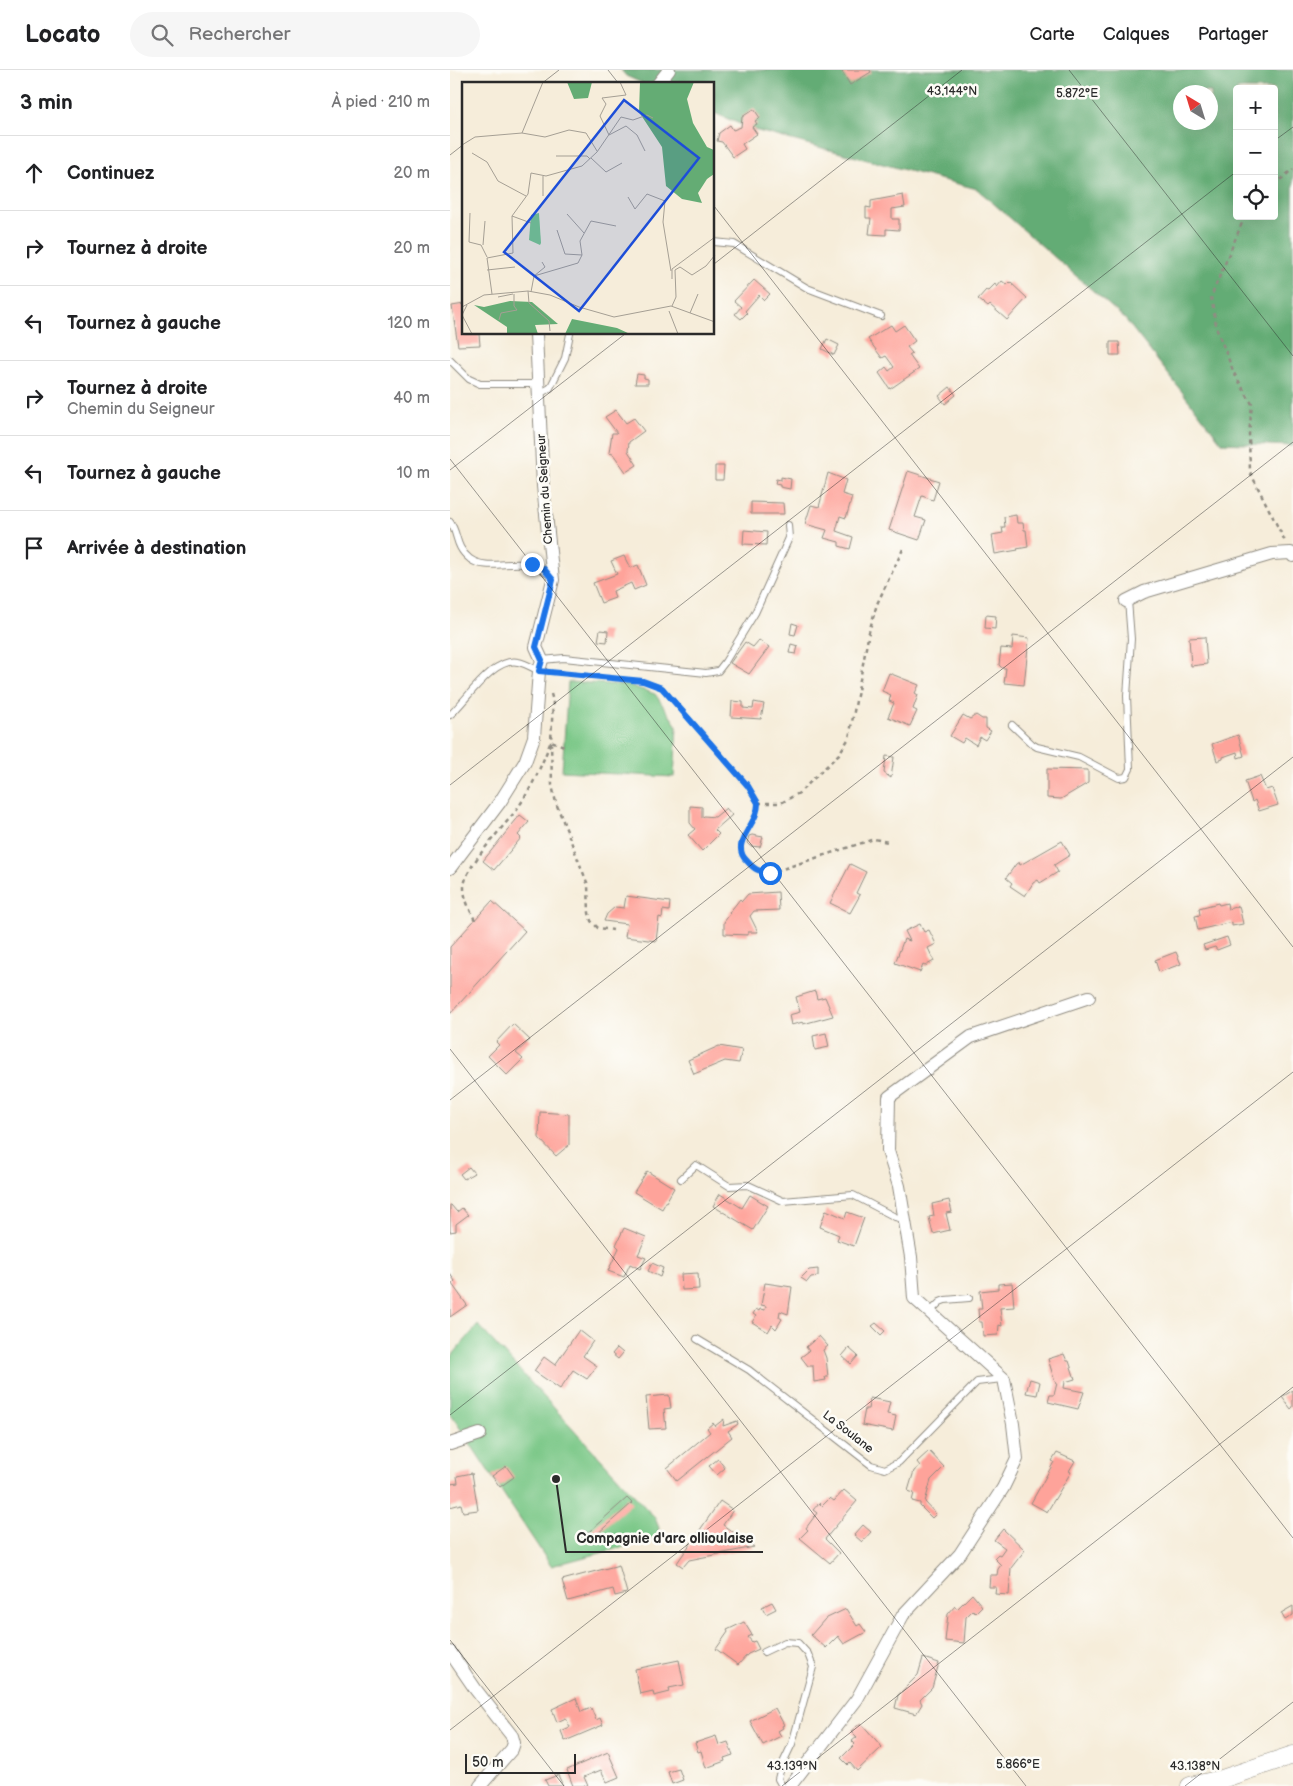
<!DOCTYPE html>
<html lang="fr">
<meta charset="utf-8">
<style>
body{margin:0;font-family:"Balsamiq Sans",sans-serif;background:#f6f6f6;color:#202124}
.controls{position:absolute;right:15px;top:15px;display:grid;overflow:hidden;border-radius:5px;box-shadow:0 5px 20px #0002}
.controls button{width:45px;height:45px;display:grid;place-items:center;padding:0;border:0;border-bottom:1px solid #e0e0e0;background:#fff;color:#202124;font:25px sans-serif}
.compass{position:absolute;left:723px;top:15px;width:45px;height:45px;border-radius:50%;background:#fff;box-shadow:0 5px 20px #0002;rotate:322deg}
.scale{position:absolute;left:15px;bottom:12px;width:111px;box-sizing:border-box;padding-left:5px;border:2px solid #2b2b2b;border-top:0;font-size:14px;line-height:18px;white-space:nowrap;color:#2b2b2b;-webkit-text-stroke:4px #fdfcf7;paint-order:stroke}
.stop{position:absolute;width:15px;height:15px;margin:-11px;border:4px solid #1a73e8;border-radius:50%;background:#fff}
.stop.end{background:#1a73e8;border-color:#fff;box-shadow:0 1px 5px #0008}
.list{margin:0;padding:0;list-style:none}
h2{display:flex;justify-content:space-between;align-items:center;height:65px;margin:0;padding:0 20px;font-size:21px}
h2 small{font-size:16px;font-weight:400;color:#757577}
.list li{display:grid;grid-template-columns:32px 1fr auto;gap:15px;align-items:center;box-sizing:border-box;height:75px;padding:0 20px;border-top:1px solid #e0e0e0}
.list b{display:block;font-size:19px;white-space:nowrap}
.list p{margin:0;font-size:16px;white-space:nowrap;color:#757577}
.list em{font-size:16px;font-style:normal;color:#757577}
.icon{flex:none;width:28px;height:28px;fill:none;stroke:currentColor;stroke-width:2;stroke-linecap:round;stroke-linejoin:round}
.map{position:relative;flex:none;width:843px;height:1716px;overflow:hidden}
header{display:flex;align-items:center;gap:30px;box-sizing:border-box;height:70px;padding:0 25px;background:#fff;border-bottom:1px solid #e0e0e0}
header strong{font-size:24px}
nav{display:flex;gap:28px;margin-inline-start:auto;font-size:18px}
.search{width:350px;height:45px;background:#f6f6f6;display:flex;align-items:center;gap:12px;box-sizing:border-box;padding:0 18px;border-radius:28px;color:#757577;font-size:19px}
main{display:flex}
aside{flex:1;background:#fff}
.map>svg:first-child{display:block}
.green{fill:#7bc888;stroke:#537a5a}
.forest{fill:#64ac74;stroke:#486c50;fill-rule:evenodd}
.building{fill:#fea39a}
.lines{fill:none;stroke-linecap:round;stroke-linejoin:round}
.lane-casing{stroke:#908c82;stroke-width:8}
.street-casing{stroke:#908c82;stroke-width:14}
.secondary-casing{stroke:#908c82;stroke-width:19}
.path{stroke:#908c82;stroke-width:2.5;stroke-dasharray:4 4;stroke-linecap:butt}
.lane{stroke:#fff;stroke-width:6}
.street{stroke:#fff;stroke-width:12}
.secondary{stroke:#fff;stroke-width:18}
.route{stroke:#1a73e8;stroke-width:6}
.ticks{fill:none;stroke:#2b2b2b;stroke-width:1;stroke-opacity:0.45}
.labels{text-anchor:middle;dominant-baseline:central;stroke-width:5;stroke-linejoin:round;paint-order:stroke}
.street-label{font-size:12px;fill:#2b2b2b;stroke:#fdfcf7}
.inset-road{fill:none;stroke:#a59f94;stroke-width:1}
.view{fill:#1d4ed8;fill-opacity:0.15;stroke:#1d4ed8;stroke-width:2.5}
.inset-edge{fill:none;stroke:#2b2b2b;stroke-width:2.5}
.ticks-label{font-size:12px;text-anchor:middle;fill:#2b2b2b;stroke:#fdfcf7;stroke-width:5;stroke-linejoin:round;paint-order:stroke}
.leader{fill:none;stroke:#2b2b2b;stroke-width:2}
.callout-dot{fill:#2b2b2b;stroke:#fdfcf7;stroke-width:2}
.callout-label{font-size:14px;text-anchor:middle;font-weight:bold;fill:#2b2b2b;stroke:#fdfcf7;stroke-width:5;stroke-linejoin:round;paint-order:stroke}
</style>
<header>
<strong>Locato</strong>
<div class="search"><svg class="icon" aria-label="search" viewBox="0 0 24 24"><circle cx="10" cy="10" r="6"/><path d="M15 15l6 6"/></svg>Rechercher</div>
<nav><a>Carte</a><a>Calques</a><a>Partager</a></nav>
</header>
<main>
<aside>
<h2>3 min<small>À pied · 210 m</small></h2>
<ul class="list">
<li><svg class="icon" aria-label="ahead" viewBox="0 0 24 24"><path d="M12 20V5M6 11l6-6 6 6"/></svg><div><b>Continuez</b></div><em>20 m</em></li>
<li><svg class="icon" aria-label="right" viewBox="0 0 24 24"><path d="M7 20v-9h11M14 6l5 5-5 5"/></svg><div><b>Tournez à droite</b></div><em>20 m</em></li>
<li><svg class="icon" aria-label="left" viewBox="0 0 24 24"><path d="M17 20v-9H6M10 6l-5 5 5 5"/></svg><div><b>Tournez à gauche</b></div><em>120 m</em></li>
<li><svg class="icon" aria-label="right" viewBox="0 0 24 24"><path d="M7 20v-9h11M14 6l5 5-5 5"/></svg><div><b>Tournez à droite</b><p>Chemin du Seigneur</p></div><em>40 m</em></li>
<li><svg class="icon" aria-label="left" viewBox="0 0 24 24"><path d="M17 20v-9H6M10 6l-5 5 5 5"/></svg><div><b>Tournez à gauche</b></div><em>10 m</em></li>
<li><svg class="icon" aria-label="arrive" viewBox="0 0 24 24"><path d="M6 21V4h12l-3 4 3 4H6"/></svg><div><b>Arrivée à destination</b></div></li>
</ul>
</aside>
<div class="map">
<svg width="843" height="1716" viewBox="0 0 843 1716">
<rect width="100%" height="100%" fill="#fdfcf7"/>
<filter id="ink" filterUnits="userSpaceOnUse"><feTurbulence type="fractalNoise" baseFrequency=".02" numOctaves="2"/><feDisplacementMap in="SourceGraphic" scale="10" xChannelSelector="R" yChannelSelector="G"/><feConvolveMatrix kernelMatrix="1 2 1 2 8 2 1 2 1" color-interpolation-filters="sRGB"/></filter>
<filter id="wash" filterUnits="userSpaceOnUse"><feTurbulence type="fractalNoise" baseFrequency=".0096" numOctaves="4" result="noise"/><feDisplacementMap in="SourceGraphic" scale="20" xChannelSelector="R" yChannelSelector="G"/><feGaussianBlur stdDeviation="1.12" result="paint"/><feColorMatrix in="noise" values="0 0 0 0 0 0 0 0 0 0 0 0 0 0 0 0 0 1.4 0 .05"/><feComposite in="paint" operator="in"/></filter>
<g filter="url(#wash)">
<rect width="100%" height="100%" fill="#f6edda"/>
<g class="green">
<polygon points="118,612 178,615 205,624 227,656 224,707 112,701"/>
<polygon points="28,1255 205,1448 209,1458 207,1468 101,1496 0,1343 0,1288"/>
</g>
<path class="forest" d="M171 0H843V376L772 373 675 249 527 119 304 60 264 43V14H194L176 6ZM787 19H824V146H787ZM731 22H761V52H731Z"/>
<g id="blocks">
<g class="building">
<polygon points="391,0 420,0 421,2 400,15"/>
<polygon points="304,39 310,48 305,51 307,54 302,57 307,64 292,74 295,79 283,87 272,72 267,71 269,63 280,55 283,60 291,57 292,47"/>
<polygon points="453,125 455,137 442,139 442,149 449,149 449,160 436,159 436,165 419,164 421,148 416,148 416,137 421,138 421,131"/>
<polygon points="304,210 320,224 314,230 309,225 295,241 297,243 291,249 285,244 291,237 284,231"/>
<polygon points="552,211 557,215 560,212 577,228 557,250 540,235 538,237 528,229 536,220 538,221 545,214 547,217"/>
<polygon points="14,234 14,264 29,264 30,275 8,276 2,236"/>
<polygon points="441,255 445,261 454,255 465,271 457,277 462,283 459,285 469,299 440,319 429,303 436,297 439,301 444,297 436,286 432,288 418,269"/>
<polygon points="377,269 389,275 384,285 372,279"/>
<polygon points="660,272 669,272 670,285 660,285"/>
<polygon points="187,304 194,305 194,308 198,309 198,314 185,314"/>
<polygon points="500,317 506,325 495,334 489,326"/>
<polygon points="166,340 176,353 184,348 194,361 179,372 178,381 187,395 176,402 163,384 159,383 162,363 167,363 155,347"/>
<polygon points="265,396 274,396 273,410 265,410"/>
<polygon points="458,401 489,411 483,430 472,426 465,447 476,450 469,470 439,460"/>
<polygon points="378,403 396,410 392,424 402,427 396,448 390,446 386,461 403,467 400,479 389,476 389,472 374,468 377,460 355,454 361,435 369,437"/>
<polygon points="331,407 341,409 340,419 330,417 330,415 325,414 326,409 331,410"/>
<polygon points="301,432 333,433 334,444 301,444"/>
<polygon points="566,445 567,453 573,453 574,460 576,460 578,477 567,479 568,480 545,484 542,465 553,463 552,457 555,457 554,447"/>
<polygon points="294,460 317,462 316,475 293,474"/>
<polygon points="174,486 180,498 188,495 196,515 184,520 181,513 163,521 165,528 151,533 143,513 167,504 161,491"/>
<polygon points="536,545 546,546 545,559 535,558"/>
<polygon points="342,553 348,555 345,565 340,564"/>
<polygon points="150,560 158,561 157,572 148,571"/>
<polygon points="563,566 579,568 574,615 554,613 556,598 552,598 549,595 551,578 562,579"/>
<polygon points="755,567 757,594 741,596 739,568"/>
<polygon points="309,570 319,577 299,604 280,593 295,572 303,577"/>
<polygon points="341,574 348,576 346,584 339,583"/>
<polygon points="439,603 469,615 465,623 468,625 463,639 467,641 460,656 438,647 444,633 439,631 441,625 432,621"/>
<polygon points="282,631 293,632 293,638 303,639 304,632 314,634 311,649 281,647"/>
<polygon points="513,645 520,649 526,645 532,649 536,649 536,658 541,661 535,670 530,667 526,675 515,668 512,673 500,666"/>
<polygon points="788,665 794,686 788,688 787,682 773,687 773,689 767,691 762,674"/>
<polygon points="436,686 444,687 441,708 434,703"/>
<polygon points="597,699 638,700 638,713 611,729 597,728"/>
<polygon points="810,706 816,720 822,718 828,735 809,741 805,730 802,732 795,711"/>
<polygon points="240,736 252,737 252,748 254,746 265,747 276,738 282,745 265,760 269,764 252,781 238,765 245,759 240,753"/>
<polygon points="70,745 79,752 68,765 71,768 44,800 33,791"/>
<polygon points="302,765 313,767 310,777 300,776 297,773 299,766"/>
<polygon points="612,771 620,785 604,795 608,802 590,813 588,810 583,813 575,826 560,816 562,813 556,808 566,794 569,792 570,795"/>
<polygon points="400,794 416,802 406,823 410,825 400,843 380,833"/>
<polygon points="328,822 329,840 304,841 300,846 308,862 298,862 298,865 274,864 274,852 280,844 279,843 290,829 292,831 298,824"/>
<polygon points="176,826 220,832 219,841 213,840 212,848 209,847 206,871 175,867 177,854 154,851 157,844 165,837 174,838"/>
<polygon points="42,831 75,861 0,944 0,877"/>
<polygon points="768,833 769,835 777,833 778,839 789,836 793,854 782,856 782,852 748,860 745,846 750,845 749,838"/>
<polygon points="470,854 474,862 479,860 486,874 478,878 484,891 475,896 473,895 470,902 445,893 454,869 460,871 455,861"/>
<polygon points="777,867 780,875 767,880 765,877 755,880 753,875"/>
<polygon points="726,882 731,894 709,902 705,890"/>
<polygon points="365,921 367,929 375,927 383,946 353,954 353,952 341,955 339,945 350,942 346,927"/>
<polygon points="63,954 80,970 66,983 73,989 57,1005 38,986 49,975 46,972"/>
<polygon points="376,963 379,977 365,980 363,966"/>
<polygon points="269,976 292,980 289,993 275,991 244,1004 238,990"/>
<polygon points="90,1042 119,1044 119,1075 106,1086 89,1068"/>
<polygon points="19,1097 24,1103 14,1109 10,1104"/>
<polygon points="197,1101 224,1118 212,1139 184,1122"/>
<polygon points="270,1124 292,1138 300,1125 318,1136 303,1160 263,1136"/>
<polygon points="499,1130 502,1142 496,1143 500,1160 483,1164 479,1147 484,1146 482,1134"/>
<polygon points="0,1135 1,1135 7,1142 12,1138 18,1145 6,1154 6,1161 0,1162"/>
<polygon points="376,1140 395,1148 397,1142 414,1148 404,1176 387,1170 389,1165 370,1157"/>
<polygon points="174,1158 196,1167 188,1185 196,1188 190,1199 180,1194 174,1207 158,1201 169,1178 166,1175"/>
<polygon points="202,1193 213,1198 210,1207 198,1201"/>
<polygon points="368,1199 368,1206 361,1207 357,1212 351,1208 359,1200"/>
<polygon points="248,1203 249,1219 232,1220 231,1204"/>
<polygon points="0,1204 5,1211 2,1214 17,1235 0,1247"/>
<polygon points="315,1213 342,1217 338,1244 330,1241 329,1247 332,1249 326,1259 322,1255 318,1262 302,1252 306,1246 303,1244 306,1239 309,1241 310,1239 315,1240 316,1236 311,1235"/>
<polygon points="562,1213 564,1237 550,1238 552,1256 549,1255 548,1265 533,1266 532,1252 529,1252 528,1239 532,1239 530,1221 548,1219 548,1214"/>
<polygon points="426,1253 435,1261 431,1265 422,1256"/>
<polygon points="129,1260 143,1271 133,1286 147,1296 137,1309 123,1300 110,1319 84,1301 94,1287 105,1295"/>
<polygon points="369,1266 378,1276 373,1280 376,1288 378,1307 375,1307 376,1310 364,1312 363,1296 358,1296 351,1287 359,1281 356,1277"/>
<polygon points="167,1278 173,1283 168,1289 162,1284"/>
<polygon points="399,1278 408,1286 401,1294 392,1286"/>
<polygon points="614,1284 617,1291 619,1291 625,1309 615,1312 614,1318 634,1322 628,1339 598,1332 600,1325 604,1325 607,1313 605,1312 598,1289"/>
<polygon points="580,1309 590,1312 587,1325 576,1323"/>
<polygon points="843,1320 843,1337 841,1339 832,1327"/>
<polygon points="219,1325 221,1338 214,1339 216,1358 199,1359 196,1327"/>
<polygon points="420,1328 440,1332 437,1344 446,1346 443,1361 412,1355 415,1339 418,1339"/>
<polygon points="274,1349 273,1356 287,1351 288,1354 278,1361 282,1367 227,1411 217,1398 260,1362 257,1358 263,1353 265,1356"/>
<polygon points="479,1381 494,1397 481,1410 475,1432 486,1444 482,1448 470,1436 470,1433 462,1431 464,1423 458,1421 464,1401 470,1396 467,1392"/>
<polygon points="607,1383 625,1391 619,1401 621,1402 597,1442 581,1433 604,1392 602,1391"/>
<polygon points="268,1389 275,1398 267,1405 259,1396"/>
<polygon points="56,1396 64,1407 50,1417 42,1406"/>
<polygon points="22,1403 28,1440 13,1442 11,1434 0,1437 0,1414 8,1413 7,1406"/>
<polygon points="394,1420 407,1431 375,1469 389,1483 380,1493 350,1468 358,1460 356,1458 367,1443 363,1440 369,1433 372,1436 380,1428 384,1431"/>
<polygon points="177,1428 182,1433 138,1472 133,1467"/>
<polygon points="270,1431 283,1440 273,1455 304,1477 239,1490 233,1497 227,1493"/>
<polygon points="413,1455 421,1462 412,1472 404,1465"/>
<polygon points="553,1459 575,1480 561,1498 559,1525 545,1524 546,1517 539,1517 540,1505 547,1505 548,1499 551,1495 544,1488 548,1484 550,1485 555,1478 544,1470"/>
<polygon points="169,1495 177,1523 165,1526 163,1519 118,1531 112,1510"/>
<polygon points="522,1524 532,1536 525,1543 523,1540 516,1547 514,1573 495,1571 498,1544 505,1536 507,1539"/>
<polygon points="322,1532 326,1539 316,1544 312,1537"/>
<polygon points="843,1536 843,1545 835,1550 831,1543"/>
<polygon points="396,1539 407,1556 410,1554 416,1562 394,1574 388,1566 376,1578 361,1565 375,1549"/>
<polygon points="294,1552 302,1565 298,1567 302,1572 305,1571 309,1579 298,1584 288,1595 266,1579 278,1562 277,1560"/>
<polygon points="473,1588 489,1593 482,1618 470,1630 472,1634 466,1644 445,1638 448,1625 468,1605"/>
<polygon points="229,1590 234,1615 219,1618 220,1622 204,1626 203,1621 190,1624 185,1599"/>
<polygon points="126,1628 131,1642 141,1638 146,1650 150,1648 153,1655 115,1671 111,1661 120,1657 116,1648 107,1652 102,1639"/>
<polygon points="325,1638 334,1655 332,1656 333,1658 328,1661 331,1666 313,1675 300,1651"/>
<polygon points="411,1653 432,1677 407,1701 400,1693 398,1695 391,1688 405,1674 402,1671 407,1667 401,1661"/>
<polygon points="266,1666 269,1675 278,1672 283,1685 274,1688 275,1691 256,1698 251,1681 248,1682 245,1673"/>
<polygon points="158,1682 169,1707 157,1712 151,1700 134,1707 138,1716 123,1716 117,1700"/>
<polygon points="229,1699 233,1710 222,1714 218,1702"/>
<polygon points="108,1705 113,1716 98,1716 95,1710"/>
</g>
</g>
</g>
<g filter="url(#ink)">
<use href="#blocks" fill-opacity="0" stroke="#908c82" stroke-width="1"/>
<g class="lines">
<defs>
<g id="lane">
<polyline points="264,172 284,174 357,218 431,246"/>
<polyline points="0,290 19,309 30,314 84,314 89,324 100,318 115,288 120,264"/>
<path d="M0 452C9 464 4 476 20 489 41 505 78 480 101 507"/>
<polyline points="92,590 114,588 256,603 268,601 275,592 305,543 339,468 338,455"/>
<path d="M0 645C17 630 43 587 68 592 75 593 83 598 89 601"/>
<polyline points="562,655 582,674 587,677 629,687 669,708 676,707 680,699 677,626 681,569 678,530"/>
<polyline points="231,1109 246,1095 279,1116 298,1115 333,1131 403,1125 445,1147 454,1149"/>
<polyline points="480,1242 490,1232 495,1230 519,1228"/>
<polyline points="247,1269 299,1300 421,1395 435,1399 449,1392 527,1312 552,1309"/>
<polyline points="314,1582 335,1572 348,1573 358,1584 363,1597 342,1674 331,1697 328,1709 332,1716"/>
</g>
<g id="street">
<polyline points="208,14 219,0"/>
<polyline points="676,531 694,522 822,484 841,483 843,486"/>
<polyline points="0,798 50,732 75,692 84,667 89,601 92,590 86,577 103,510 93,416 86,264"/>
<polyline points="0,1374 30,1364"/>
<polyline points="0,1582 26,1620 62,1666 64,1673 62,1679 30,1716"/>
<polyline points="340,1716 407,1629 453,1545 510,1484 553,1418 567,1389 563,1354 554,1309 464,1228 461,1187 449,1116 438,1081 439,1027 521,967 639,927"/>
</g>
<polyline id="secondary" points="740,1716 772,1709 843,1685"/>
</defs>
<use href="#lane" class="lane-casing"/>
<use href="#street" class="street-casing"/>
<use href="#secondary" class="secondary-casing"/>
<g class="path">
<polyline points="824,115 843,99"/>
<polyline points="795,146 761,227 767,260 784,303 802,334 799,365 800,402 835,471"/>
<path d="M101 602 193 611 213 618 298 716 308 733C308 736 307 741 306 744 300 759 281 775 297 791 305 800 308 801 320 803L424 769 438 772"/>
<polyline points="101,624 103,631 101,671 102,715 106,733 138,815 139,843 141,851 148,858 163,860"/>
<polyline points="308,733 331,733 349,723 389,684 399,668 419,562 427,534 454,477"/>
<path d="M25 850C20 841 14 828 14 818 14 795 56 756 69 736 83 716 92 694 101 671L114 676"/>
</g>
<use href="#lane" class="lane"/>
<use href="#street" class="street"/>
<use href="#secondary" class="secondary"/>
</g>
</g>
<g class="lines" filter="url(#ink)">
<path class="route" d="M82 494 94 499 103 510 86 577 92 590 89 601 193 611 212 618 298 716 308 733C308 736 307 741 306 744 301 759 281 776 297 791 305 800 308 801 320 803"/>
</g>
<path class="ticks" d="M158 0 169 14M619 0 843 286M91 14 109 0M824 71 843 57M0 85 14 74M264 136 843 877M264 194 512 0M0 389 843 1468M0 400 175 264M0 715 787 101M0 979 576 1716M0 1030 843 372M0 1345 843 687M0 1570 114 1716M0 1660 843 1002M332 1716 843 1317M735 1716 843 1632"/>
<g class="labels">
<g class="street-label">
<text transform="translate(95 419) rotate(-94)">Chemin du Seigneur</text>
<text transform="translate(398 1362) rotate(38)">La Soulane</text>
</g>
</g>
<g transform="translate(12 12)">
<rect width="252" height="252" fill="#f6edda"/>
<path d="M77 131 79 161 78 163 67 158 69 133Z" fill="#7bc888"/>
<path d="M105 0H130L126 16 112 17ZM178 0H232L225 17 231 41 245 65 252 68V92L245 97 236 111 240 121 220 117 204 104 200 65 177 30ZM48 219 70 220 96 242 73 243 76 252H45V245L12 223 22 225ZM110 237 155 246 168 252H103Z" fill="#64ac74"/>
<path class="inset-road" d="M60 51 83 55 107 48 124 51 135 69M147 53 138 34 144 22 140 16 164 13 158 0M147 53 164 44 175 53 183 69M0 63 13 55 60 51 81 0M10 71 25 80 36 99 64 114M94 74H125L128 77M129 76 144 90 160 81M185 112 203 119 201 140 209 189M81 114V94M166 115 173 127 185 112M8 131 7 160 19 163 25 175M105 132 122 151M50 134 69 141M95 148 103 172 120 173M21 163 23 139M25 188 53 185M72 194 83 185 80 180M210 197V187L253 155M66 209 67 221 87 239 88 249M69 210 72 194 116 181 120 173 118 159 129 139 154 144M30 212 25 176 51 171 50 134 66 112 69 91 84 94 120 84 135 70 159 35 171 38 185 33 191 36M36 215 51 212M5 223 0 233 10 252M210 224 214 215 213 188 218 185 230 193 244 184 253 173M0 225 22 213 66 209 88 213 117 225 152 235 209 224 253 240M207 229 216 252M228 231 236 212M37 238 39 231 55 228 52 224V212"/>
<path class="view" d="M162 18 237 76 117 229 42 170Z"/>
<rect width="252" height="252" class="inset-edge"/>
</g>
<g class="ticks-label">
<text x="502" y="25">43.144°N</text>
<text x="627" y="27">5.872°E</text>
<text x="568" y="1698">5.866°E</text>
<text x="342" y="1700">43.139°N</text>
<text x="745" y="1700">43.138°N</text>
</g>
<path class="leader" d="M106 1409L116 1482H313"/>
<circle class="callout-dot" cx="106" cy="1409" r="5"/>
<g class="callout-label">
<text x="215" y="1473">Compagnie d'arc ollioulaise</text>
</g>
</svg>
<div class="controls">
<button>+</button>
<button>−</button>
<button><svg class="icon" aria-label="locate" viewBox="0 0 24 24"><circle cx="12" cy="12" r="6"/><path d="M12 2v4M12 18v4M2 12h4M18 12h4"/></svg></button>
</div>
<svg class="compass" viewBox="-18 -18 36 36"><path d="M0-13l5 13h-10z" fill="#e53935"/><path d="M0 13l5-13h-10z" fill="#757577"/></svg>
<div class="scale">50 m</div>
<div class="stop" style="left:320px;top:803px"></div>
<div class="stop end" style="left:82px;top:494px"></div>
</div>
</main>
